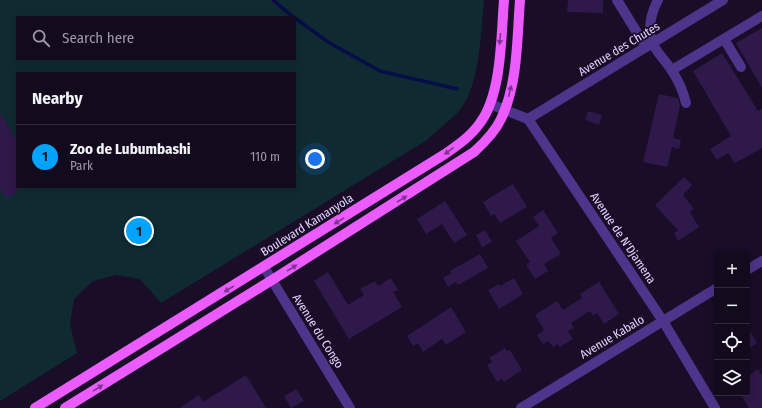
<!DOCTYPE html>
<meta charset="utf-8">
<style>
body{margin:0;font-family:"Fira Sans Condensed",sans-serif;background:#1c1327;color:#f1f3f6}
.controls{position:absolute;right:12px;bottom:12px;display:grid;overflow:hidden;border-radius:0px;box-shadow:0 2px 10px #0003}
.controls button{width:36px;height:36px;display:grid;place-items:center;padding:0;border:0;border-bottom:1px solid #322b3c;background:#130a1e;color:#f1f3f6;font:20px sans-serif}
.you{position:absolute;left:315px;top:159px;width:14px;height:14px;margin:-10px;border:3px solid #fff;border-radius:50%;background:#1a73e8;box-shadow:0 0 0 6px #1a73e833}
.badge{display:grid;place-items:center;width:26px;height:26px;border-radius:50%;background:#00a4ff;color:#111;font-size:13px;font-weight:700}
.pin{position:absolute;translate:-50% -50%;border:2px solid #fff;box-shadow:0 1px 4px #0006}
.list{margin:0;padding:0;list-style:none}
h2{display:flex;justify-content:space-between;align-items:center;height:52px;margin:0;padding:0 16px;font-size:17px}
h2 small{font-size:13px;font-weight:400;color:#9d9aa4}
.list li{display:grid;grid-template-columns:26px 1fr auto;gap:12px;align-items:center;box-sizing:border-box;height:64px;padding:0 16px;border-top:1px solid #322b3c}
.list b{display:block;font-size:15px;white-space:nowrap}
.list p{margin:0;font-size:13px;white-space:nowrap;color:#9d9aa4}
.list em{font-size:13px;font-style:normal;color:#9d9aa4}
.icon{flex:none;width:22px;height:22px;fill:none;stroke:currentColor;stroke-width:2;stroke-linecap:round;stroke-linejoin:round}
.map{position:relative;flex:none;width:762px;height:408px;overflow:hidden}
.search{position:absolute;background:#130a1e;box-shadow:0 2px 10px #0003;left:16px;top:16px;width:280px;height:44px;display:flex;align-items:center;gap:10px;box-sizing:border-box;padding:0 14px;border-radius:0px;color:#9d9aa4;font-size:15px}
.panel{position:absolute;background:#130a1e;box-shadow:0 2px 10px #0003;left:16px;top:72px;width:280px;height:116px;border-radius:0px}
.map>svg:first-child{display:block}
.green{fill:#102a32;fill-rule:evenodd}
.lines{fill:none;stroke-linecap:round;stroke-linejoin:round}
.stream{stroke:#060d48;stroke-width:3.5}
.building{fill:#2f184a}
.minor{stroke:#4e348a;stroke-width:10}
.major{stroke:#ec5bff;stroke-width:10}
.oneway{fill:#823494}
.labels{text-anchor:middle;dominant-baseline:central;stroke-width:3.5;stroke-linejoin:round;paint-order:stroke}
.street-label{font-size:12px;fill:#e4d4ff;stroke:#190d28}
</style>
<div class="map">
<svg width="762" height="408" viewBox="0 0 762 408">
<rect width="100%" height="100%" fill="#190d28"/>
<path class="green" d="M0 0H484C481 31 480 87 459 111 450 121 437 130 427 140L161 303 140 279 116 275 93 281 74 299 70 324 77 353 0 401ZM17 17H295V59H17ZM17 73H295V187H17Z"/>
<g class="lines">
<g class="stream">
<polyline points="273,0 293,17"/>
<polyline points="295,18 328,42 380,71 457,89"/>
</g>
</g>
<g class="building">
<polygon points="568,0 603,0 603,13 567,12"/>
<polygon points="762,28 762,88 736,43"/>
<polygon points="722,53 758,111 762,109 762,148 735,163 728,153 717,160 710,149 731,136 693,71"/>
<polygon points="659,94 678,98 680,106 673,138 681,140 679,149 672,147 667,167 643,162"/>
<polygon points="588,111 602,115 599,125 585,120"/>
<polygon points="0,113 17,141 17,192 6,199 0,188"/>
<polygon points="684,177 692,185 683,195 694,209 690,212 699,227 678,241 674,233 678,230 655,205"/>
<polygon points="513,184 527,207 500,223 494,214 491,216 483,202"/>
<polygon points="445,201 467,235 454,243 442,224 426,234 417,219"/>
<polygon points="543,210 558,233 551,238 561,254 544,264 548,271 535,279 526,265 530,262 516,241 539,226 533,217"/>
<polygon points="485,230 492,242 482,247 476,235"/>
<polygon points="480,254 488,268 458,285 456,282 448,287 443,278 451,273 450,271"/>
<polygon points="328,272 348,305 364,295 360,289 375,281 378,286 391,278 398,290 393,292 402,307 349,339 314,281"/>
<polygon points="514,278 523,294 499,309 488,290 499,284 500,286"/>
<polygon points="599,282 619,314 604,324 597,313 593,316 590,311 571,323 574,328 568,331 573,339 560,347 557,344 553,347 548,341 543,344 537,335 544,330 535,315 557,301 563,310 582,298 580,294"/>
<polygon points="451,307 466,332 446,345 442,339 423,352 418,343 413,346 407,336"/>
<polygon points="747,326 757,343 747,350"/>
<polygon points="505,348 507,351 510,350 522,370 504,382 502,379 497,382 487,365 492,362 489,358"/>
<polygon points="758,369 762,375 762,408 749,408 740,393 747,393 747,377"/>
<polygon points="246,375 266,408 179,408 199,395 203,402"/>
<polygon points="296,389 304,401 291,408 284,396"/>
</g>
<g class="lines">
<g class="minor">
<polyline points="617,0 646,47"/>
<path d="M658 0C651 13 648 28 652 42 655 51 667 62 672 71 679 81 683 91 686 103"/>
<polyline points="724,39 741,67"/>
<polyline points="672,70 762,16"/>
<polyline points="490,104 528,119 663,321 715,408"/>
<polyline points="528,119 723,0"/>
<polyline points="264,267 350,408"/>
<polyline points="747,270 762,261"/>
<polyline points="521,408 717,288"/>
</g>
<g class="major">
<path d="M35 408 445 154C458 145 471 136 480 123 502 94 501 36 504 0"/>
<path d="M65 408 272 280 474 152C485 142 495 132 501 119 518 84 517 38 520 0"/>
</g>
</g>
<defs><path id="oneway-solid" d="M-6-.8H1V-3.2L6.5 0L1 3.2V.8H-6Z"/></defs>
<g class="oneway">
<use href="#oneway-solid" transform="translate(500 39) rotate(95)"/>
<use href="#oneway-solid" transform="translate(510 91) rotate(-76)"/>
<use href="#oneway-solid" transform="translate(449 151) rotate(143)"/>
<use href="#oneway-solid" transform="translate(402 199) rotate(-32)"/>
<use href="#oneway-solid" transform="translate(339 221) rotate(148)"/>
<use href="#oneway-solid" transform="translate(292 268) rotate(-32)"/>
<use href="#oneway-solid" transform="translate(229 289) rotate(148)"/>
<use href="#oneway-solid" transform="translate(98 388) rotate(-32)"/>
</g>
<g class="labels">
<g class="street-label">
<text transform="translate(619 49) rotate(-31)">Avenue des Chutes</text>
<text transform="translate(307 225) rotate(-32)">Boulevard Kamanyola</text>
<text transform="translate(623 238) rotate(56)">Avenue de N'Djamena</text>
<text transform="translate(318 331) rotate(58)">Avenue du Congo</text>
<text transform="translate(612 337) rotate(-31)">Avenue Kabalo</text>
</g>
</g>
</svg>
<div class="controls">
<button>+</button>
<button>−</button>
<button><svg class="icon" aria-label="locate" viewBox="0 0 24 24"><circle cx="12" cy="12" r="6"/><path d="M12 2v4M12 18v4M2 12h4M18 12h4"/></svg></button>
<button><svg class="icon" aria-label="layers" viewBox="0 0 24 24"><path d="M12 4l9 5-9 5-9-5zM3 14l9 5 9-5"/></svg></button>
</div>
<div class="you"></div>
<div class="pin badge" style="left:139px;top:231px">1</div>
<div class="search"><svg class="icon" aria-label="search" viewBox="0 0 24 24"><circle cx="10" cy="10" r="6"/><path d="M15 15l6 6"/></svg>Search here</div>
<section class="panel">
<h2>Nearby<small></small></h2>
<ul class="list">
<li><span class="badge">1</span><div><b>Zoo de Lubumbashi</b><p>Park</p></div><em>110 m</em></li>
</ul>
</section>
</div>
